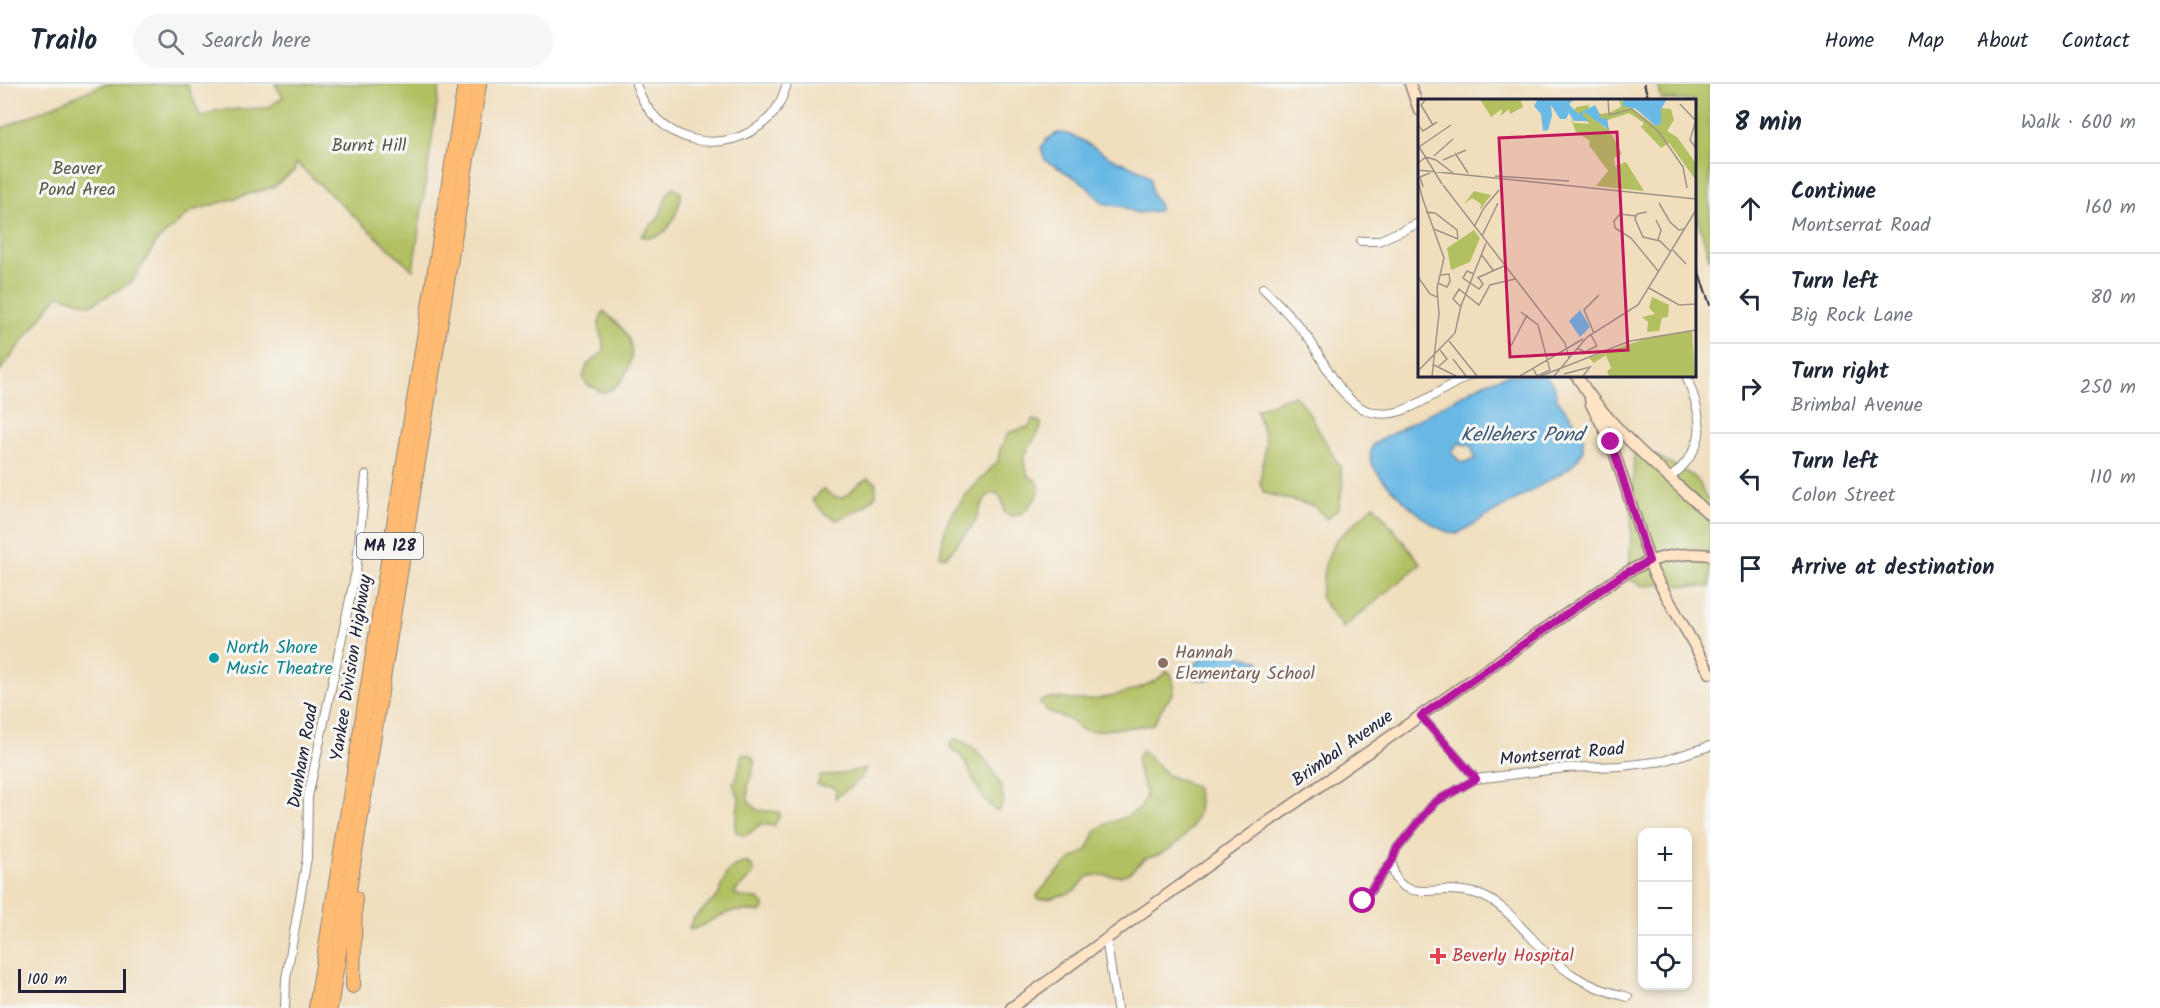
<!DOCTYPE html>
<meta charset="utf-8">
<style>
body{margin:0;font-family:Kalam,sans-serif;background:#f6f6f7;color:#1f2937}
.controls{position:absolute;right:18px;bottom:18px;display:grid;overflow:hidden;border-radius:12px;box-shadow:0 3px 9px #0003}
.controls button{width:54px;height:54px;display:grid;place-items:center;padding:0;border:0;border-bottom:2px solid #e0e1e3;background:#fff;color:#1f2937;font:30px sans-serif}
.scale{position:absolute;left:18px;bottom:15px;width:108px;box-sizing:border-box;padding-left:6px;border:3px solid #22223b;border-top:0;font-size:16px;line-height:21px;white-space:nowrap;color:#22223b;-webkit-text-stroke:4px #f6f6f2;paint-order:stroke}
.stop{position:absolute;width:18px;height:18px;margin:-14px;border:4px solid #b5179e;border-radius:50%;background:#fff}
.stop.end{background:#b5179e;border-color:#fff;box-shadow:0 2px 6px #0008}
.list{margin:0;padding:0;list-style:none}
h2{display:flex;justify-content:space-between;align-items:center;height:78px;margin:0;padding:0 24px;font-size:26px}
h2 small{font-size:20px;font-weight:400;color:#747a83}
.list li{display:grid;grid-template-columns:39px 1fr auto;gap:18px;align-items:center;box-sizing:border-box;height:90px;padding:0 24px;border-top:2px solid #e0e1e3}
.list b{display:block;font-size:22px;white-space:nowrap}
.list p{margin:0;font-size:20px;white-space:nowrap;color:#747a83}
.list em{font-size:20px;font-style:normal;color:#747a83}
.icon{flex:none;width:33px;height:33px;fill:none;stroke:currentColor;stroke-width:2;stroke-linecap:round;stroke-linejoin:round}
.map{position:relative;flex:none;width:1710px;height:924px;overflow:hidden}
header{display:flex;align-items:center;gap:36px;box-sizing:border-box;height:84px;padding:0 30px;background:#fff;border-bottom:2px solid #e0e1e3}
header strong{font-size:28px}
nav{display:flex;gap:33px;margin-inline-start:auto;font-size:21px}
.search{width:420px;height:54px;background:#f6f6f7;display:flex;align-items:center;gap:15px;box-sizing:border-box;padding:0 21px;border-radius:33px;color:#747a83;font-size:22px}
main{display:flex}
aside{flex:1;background:#fff}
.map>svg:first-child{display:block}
.green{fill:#b2c062;stroke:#6a714e;stroke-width:1.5}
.water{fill:#6bb9e5;stroke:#466e90;stroke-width:1.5;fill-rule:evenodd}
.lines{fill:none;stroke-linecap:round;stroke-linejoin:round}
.street-casing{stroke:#89807c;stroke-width:10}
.secondary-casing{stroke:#89807c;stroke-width:13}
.highway-casing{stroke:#89807c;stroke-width:16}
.street{stroke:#fff;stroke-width:8}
.secondary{stroke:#ffe4c6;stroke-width:10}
.highway{stroke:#febb71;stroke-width:14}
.rail{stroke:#22223b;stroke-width:2}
.route{stroke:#b5179e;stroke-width:8}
.culture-dot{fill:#0f9aa8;stroke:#f6f6f2;stroke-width:2}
.education-dot{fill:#8d6e63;stroke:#f6f6f2;stroke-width:2}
.health-dot{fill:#e0444e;stroke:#f6f6f2;stroke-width:2}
.labels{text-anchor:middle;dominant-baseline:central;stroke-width:6;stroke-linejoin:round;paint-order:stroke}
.shield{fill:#f6f6f2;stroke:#626272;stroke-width:1.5}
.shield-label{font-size:16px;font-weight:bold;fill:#22223b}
.park-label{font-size:18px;fill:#545949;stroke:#f6f6f2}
.culture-label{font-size:18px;fill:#0d838f;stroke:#f6f6f2;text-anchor:start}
.education-label{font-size:18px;fill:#785e54;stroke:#f6f6f2;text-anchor:start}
.street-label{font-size:18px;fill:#22223b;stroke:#f6f6f2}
.health-label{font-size:18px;fill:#be3a42;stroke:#f6f6f2;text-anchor:start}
.water-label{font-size:20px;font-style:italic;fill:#3c5776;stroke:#f6f6f2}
.inset-road{fill:none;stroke:#9e9389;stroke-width:1.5}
.view{fill:#c2185b;fill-opacity:0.15;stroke:#c2185b;stroke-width:3}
.inset-edge{fill:none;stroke:#22223b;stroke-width:3}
</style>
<header>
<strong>Trailo</strong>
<div class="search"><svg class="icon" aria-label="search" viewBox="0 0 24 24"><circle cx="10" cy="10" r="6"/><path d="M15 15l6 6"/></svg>Search here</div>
<nav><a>Home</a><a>Map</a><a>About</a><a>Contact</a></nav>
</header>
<main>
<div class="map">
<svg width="1710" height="924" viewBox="0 0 1710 924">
<rect width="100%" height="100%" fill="#f6f6f2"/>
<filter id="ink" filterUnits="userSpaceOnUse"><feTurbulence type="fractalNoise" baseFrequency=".0167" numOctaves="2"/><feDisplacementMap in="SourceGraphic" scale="12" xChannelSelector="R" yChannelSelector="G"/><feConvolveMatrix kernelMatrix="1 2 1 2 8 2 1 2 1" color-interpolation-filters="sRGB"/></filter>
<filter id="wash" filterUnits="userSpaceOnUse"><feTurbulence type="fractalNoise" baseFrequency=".008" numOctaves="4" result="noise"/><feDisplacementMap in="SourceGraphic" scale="24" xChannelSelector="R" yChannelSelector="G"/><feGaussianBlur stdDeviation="1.35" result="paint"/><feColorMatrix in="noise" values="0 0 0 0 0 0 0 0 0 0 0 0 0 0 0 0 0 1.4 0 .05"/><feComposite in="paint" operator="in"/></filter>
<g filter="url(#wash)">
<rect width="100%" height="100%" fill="#f0debd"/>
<g class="green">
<polygon points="104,0 187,0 201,34 218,26 267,24 283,13 275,0 440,0 413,186 296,79 294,87 273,103 192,127 157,157 132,198 91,221 58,211 0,287 0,45"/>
<polygon points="1658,0 1710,0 1710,177 1694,122 1694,16 1662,16"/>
<path d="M674 103 681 109V113C676 134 667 159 641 152L659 133 668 109Z"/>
<path d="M604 227C611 235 622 242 627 251 639 273 625 302 602 309L595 304 587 301 583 294 587 281 604 267C604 248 592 249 604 227Z"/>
<polygon points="1294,311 1306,324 1340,383 1343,398 1339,424 1327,435 1314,422 1264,409 1260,399 1266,357 1256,326"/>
<path d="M1034 336 1041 339V344L1023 374 1028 391 1035 396 1040 403C1040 412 1023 432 1013 432 1009 432 1007 431 1004 428 1004 420 1003 414 996 409L988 411 981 422 975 438 947 472 942 473 940 471 945 445 950 433 965 412 998 377 1000 365 1008 349 1028 343Z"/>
<path d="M1634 368 1657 372 1690 390 1700 399 1705 413 1710 416V503L1657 500C1647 505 1639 500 1629 495Z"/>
<path d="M868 394 876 398V411L864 423 837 436 825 430 812 416 823 405C847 426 847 404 868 394Z"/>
<polygon points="1374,421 1421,480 1343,544 1320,513 1325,481 1335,457"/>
<path d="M1167 587 1171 589 1174 602 1173 610 1162 624 1154 639 1151 641 1094 647 1081 646 1068 635 1051 629 1040 621V618C1051 610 1064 616 1076 616 1099 617 1152 605 1167 587Z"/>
<path d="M954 655C976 654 1021 716 996 727 978 714 974 693 963 675 959 669 953 667 949 662Z"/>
<path d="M1142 666 1167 691 1195 702C1208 731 1185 759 1158 771 1154 773 1149 773 1145 775 1138 779 1134 787 1127 790 1116 795 1102 789 1090 792 1083 795 1080 804 1073 807 1067 811 1044 817 1038 815L1037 811C1048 798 1060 785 1073 774 1077 772 1082 770 1085 767 1093 761 1091 750 1099 744 1111 736 1131 734 1141 722 1156 705 1126 684 1142 666Z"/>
<path d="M742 670 751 672 755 678 748 703V716L757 726 779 728 780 731 774 742 761 740C752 745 747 757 736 748L735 744 739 714 733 699 737 694Z"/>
<polygon points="866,684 861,695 835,714 836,707 834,703 817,701 820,692 841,690"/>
<path d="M746 778C768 789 739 798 734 810L741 813 759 815 764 821V825L761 828C751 827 741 826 731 828 717 831 706 842 690 846L689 844 693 835 718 812 727 788 734 782Z"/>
</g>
<g class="water">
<path d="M1057 49C1079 49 1093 66 1112 74 1126 81 1138 83 1150 93L1152 110 1159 120 1160 125 1158 127 1136 129 1124 123 1103 119 1082 98 1045 76 1041 64 1046 56Z"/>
<path d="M1507 291H1545L1554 301 1557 315 1576 339 1583 353V368L1570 384 1457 450C1452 449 1447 448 1443 446 1426 439 1378 396 1371 378 1369 372 1371 366 1373 360L1484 299ZM1458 359 1471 362 1475 375 1467 378H1460L1452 369Z"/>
<path d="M1226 568 1260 577 1257 585 1227 587 1208 596 1195 595 1189 589C1197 574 1210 570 1226 568Z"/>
</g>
</g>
<g filter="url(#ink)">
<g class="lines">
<defs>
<g id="street">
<path d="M636 0C655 60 726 77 770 33 779 24 783 11 787 0"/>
<polyline points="1361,157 1378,157 1419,139"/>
<path d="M1263 204C1279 220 1296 237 1309 255 1332 289 1350 343 1401 327 1425 319 1447 301 1471 291"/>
<path d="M1670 394C1710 361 1703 336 1686 291"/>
<polyline points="1421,632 1476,695"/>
<path d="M1392 777C1393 786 1394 796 1403 802 1414 810 1434 806 1448 806 1462 806 1480 809 1492 817 1507 825 1517 839 1529 851 1561 886 1581 902 1628 913"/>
<polyline points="1363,817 1392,777 1397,764 1435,718 1476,695 1565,684 1621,682 1663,677 1710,662"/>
<polyline points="1106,854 1117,924"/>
<polyline points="285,924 286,895 307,774 308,713 356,487 366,391"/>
</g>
<g id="secondary">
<polyline points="1410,0 1419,26"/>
<path d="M1576 291C1610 346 1663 387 1710 431"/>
<polyline points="1590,314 1591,320 1611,358 1653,488 1710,589"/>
<path d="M1011 924 1258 745 1622 491C1650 474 1677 467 1710 471"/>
</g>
<g id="highway">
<polyline points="353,902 355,814"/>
<polyline points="316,924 465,0"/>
<polyline points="330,924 479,0"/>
</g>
</defs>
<use href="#street" class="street-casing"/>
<use href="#secondary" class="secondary-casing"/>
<use href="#highway" class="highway-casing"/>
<use href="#street" class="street"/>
<use href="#secondary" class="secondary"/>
<use href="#highway" class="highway"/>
<g class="rail">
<polyline points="1644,0 1649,16"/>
<polyline points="1694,174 1710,221"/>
</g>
</g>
</g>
<g class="lines" filter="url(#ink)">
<polyline class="route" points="1363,817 1392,777 1397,764 1435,718 1476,695 1421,632 1622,491 1649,477 1611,358"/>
</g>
<circle class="culture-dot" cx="214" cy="574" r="6"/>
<circle class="education-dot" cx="1163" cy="579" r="6"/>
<path class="health-dot" d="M1435 863h6v6h6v6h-6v6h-6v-6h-6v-6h6z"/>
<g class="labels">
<rect class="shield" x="357" y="449" width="66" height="26" rx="4.5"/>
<g class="shield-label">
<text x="390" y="462">MA 128</text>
</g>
<g class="park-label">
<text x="369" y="62">Burnt Hill</text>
<text x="77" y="85">Beaver<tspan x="77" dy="21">Pond Area</tspan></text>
</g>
<g class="culture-label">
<text x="226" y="564">North Shore<tspan x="226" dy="21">Music Theatre</tspan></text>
</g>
<g class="education-label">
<text x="1175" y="569">Hannah<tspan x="1175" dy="21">Elementary School</tspan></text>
</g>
<g class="street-label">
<text transform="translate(352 584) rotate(-81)">Yankee Division Highway</text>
<text transform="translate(1343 665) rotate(-35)">Brimbal Avenue</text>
<text transform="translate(1562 671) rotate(-5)">Montserrat Road</text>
<text transform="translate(304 672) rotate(-80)">Dunham Road</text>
</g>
<g class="health-label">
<text x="1452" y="872">Beverly Hospital</text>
</g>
<g class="water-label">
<text x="1522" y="352">Kellehers Pond</text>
</g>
</g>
<g transform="translate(1418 15)">
<rect width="278" height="278" fill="#f0debd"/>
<path d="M62 0H102L105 8 92 15 91 10 83 17 84 10 73 18ZM201 0 238 27 243 25V9L253 10 256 21 249 32 259 38 277 63V80L251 44 243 49 223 28 226 24 211 14 187 22 204 55 196 59 197 67 208 63 226 92 178 87 190 72 171 46 172 42 158 33 152 18 156 24 172 25 156 13 158 8 171 6 170 14 188 30 178 9 182 15 193 13 203 8ZM56 92 73 96 62 111 63 105 54 99 46 105ZM56 131 62 139 52 163 33 171 29 149ZM234 198 251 206 250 218 244 219 241 232 229 233 230 223 224 218 237 215 231 209ZM274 232 277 277H191L189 272 193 269 188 256 176 264 171 259 232 238Z" fill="#b2c062"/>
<path d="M120 0H156L151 5 160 15 177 6 184 20 189 19 191 31 166 13 164 16 171 22H156L151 14 148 20H142L133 6 134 17 130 31 125 32 123 15 116 7ZM205 0H249L243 10V25L238 27 218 10 205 7ZM162 211 172 228 162 238 151 222Z" fill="#6bb9e5"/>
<path class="inset-road" d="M8 0 3 6 15 26M190 0 191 16 214 10 241 33 265 68 269 89M262 5 277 21M278 21 272 41 278 49M0 26 5 32 19 23M0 46 24 85M1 48 33 26M37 54 50 74M16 57 35 40M25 61 48 51M0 64 8 58 18 61 35 74M0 71 278 100M77 77 151 82M0 82 5 101M25 86 147 244 151 259M5 88 2 78 12 74M4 98 26 159 19 189 21 215 14 277M241 104 252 123 261 131 266 130M8 113 17 114 39 131 40 140M229 113 219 115 217 120 225 138 242 142 252 152M218 117 202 115 196 122 197 129 213 139 241 173M238 121 243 131 240 141M56 128 66 109 81 91M16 130 40 140M64 137 80 104M254 150 268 165M63 155 75 171M56 175 49 172 45 179 61 190 65 185 60 178M0 178 12 195 19 198M59 179 86 167M20 184 29 188 32 182 31 175 23 176M231 189 261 206 278 205M43 208 35 200 41 190 61 206 72 186 97 180M103 213 120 226 132 271 119 277 115 269M176 234 166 211 181 196M31 242 59 277M93 247 109 216M159 249 167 253 179 247 173 236M35 260 48 277M16 266 38 277M21 267 29 260 22 251M0 272 37 234 43 207 68 144M146 275 172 268 165 277M102 277 165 240M123 277 212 242 278 231M136 277 169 238 220 206 278 111"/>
<path class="view" d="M199 33 210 251 92 258 81 39Z"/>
<rect width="278" height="278" class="inset-edge"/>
</g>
</svg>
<div class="controls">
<button>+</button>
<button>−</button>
<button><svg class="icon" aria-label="locate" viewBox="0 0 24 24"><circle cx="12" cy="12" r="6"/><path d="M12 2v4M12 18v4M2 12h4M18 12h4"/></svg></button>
</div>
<div class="scale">100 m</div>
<div class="stop" style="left:1363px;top:817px"></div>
<div class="stop end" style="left:1611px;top:358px"></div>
</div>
<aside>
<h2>8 min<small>Walk · 600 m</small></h2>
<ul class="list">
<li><svg class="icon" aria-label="ahead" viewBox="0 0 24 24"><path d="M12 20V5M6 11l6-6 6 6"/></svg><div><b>Continue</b><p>Montserrat Road</p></div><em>160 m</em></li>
<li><svg class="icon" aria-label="left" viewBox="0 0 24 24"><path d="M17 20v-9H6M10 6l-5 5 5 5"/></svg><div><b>Turn left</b><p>Big Rock Lane</p></div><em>80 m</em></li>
<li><svg class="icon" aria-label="right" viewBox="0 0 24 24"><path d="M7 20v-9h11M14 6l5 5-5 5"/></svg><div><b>Turn right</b><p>Brimbal Avenue</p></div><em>250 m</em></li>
<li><svg class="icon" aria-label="left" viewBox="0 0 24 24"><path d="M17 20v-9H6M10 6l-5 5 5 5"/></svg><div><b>Turn left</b><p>Colon Street</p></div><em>110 m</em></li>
<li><svg class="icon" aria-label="arrive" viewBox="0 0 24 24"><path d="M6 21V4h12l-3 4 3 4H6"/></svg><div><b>Arrive at destination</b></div></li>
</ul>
</aside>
</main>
